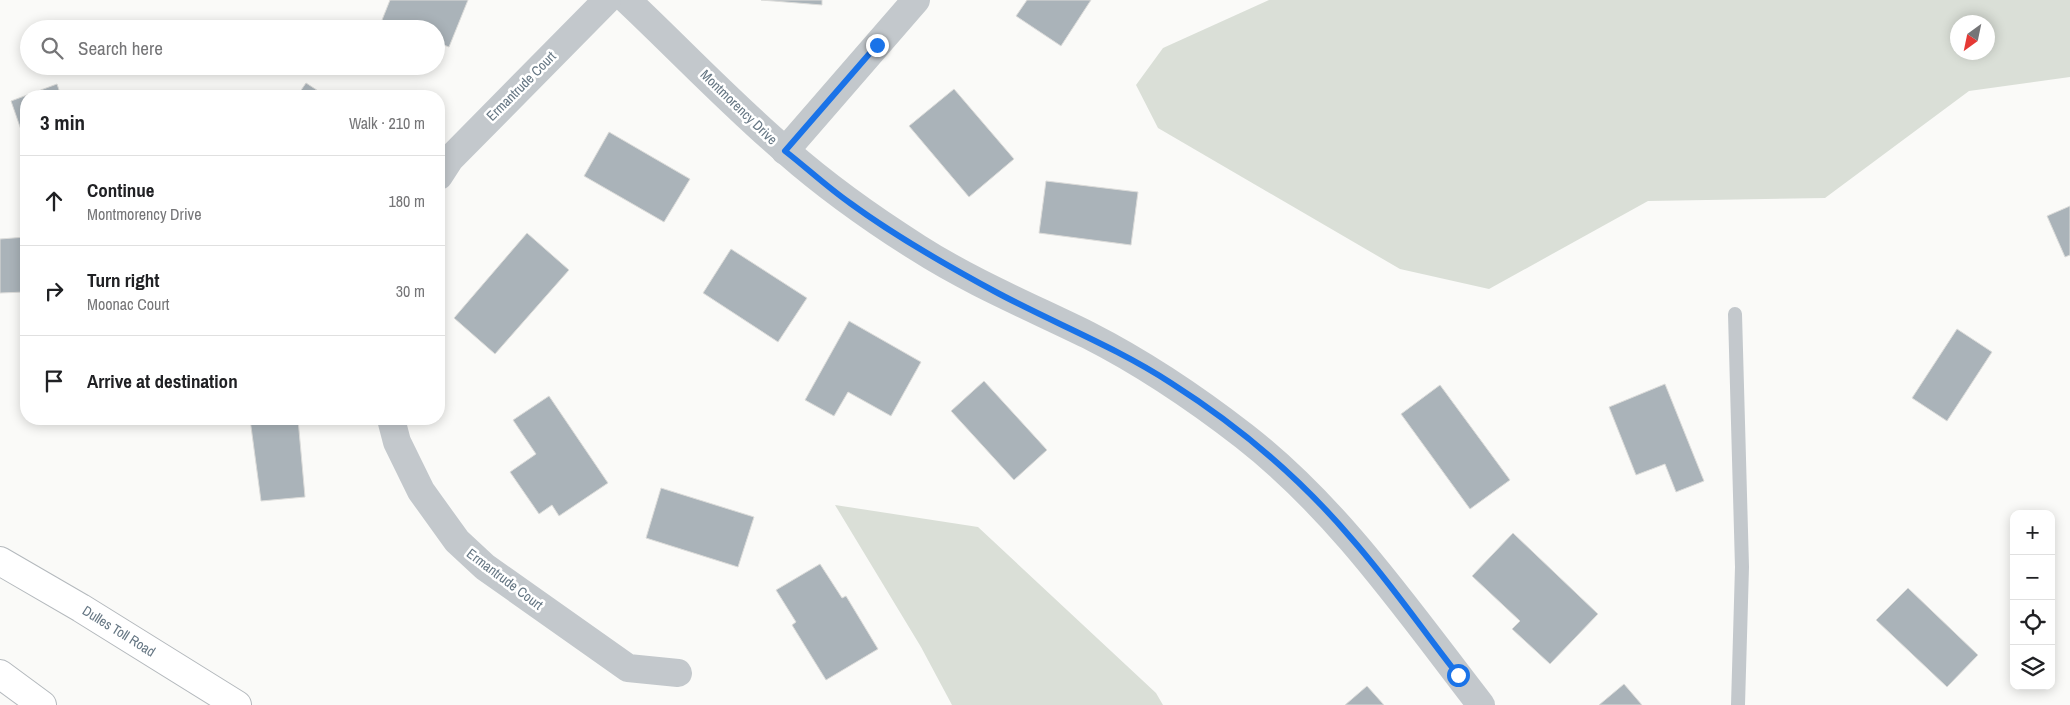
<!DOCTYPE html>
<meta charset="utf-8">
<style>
body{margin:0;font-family:"Archivo Narrow",sans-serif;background:#f2f2f2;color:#202124}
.controls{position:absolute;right:15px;bottom:15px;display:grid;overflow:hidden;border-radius:10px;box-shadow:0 2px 12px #0003}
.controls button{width:45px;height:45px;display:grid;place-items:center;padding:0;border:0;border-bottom:1px solid #e0e0e0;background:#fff;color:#202124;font:25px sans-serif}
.compass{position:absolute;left:1950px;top:15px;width:45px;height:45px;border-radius:50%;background:#fff;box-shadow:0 2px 12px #0003;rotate:213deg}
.stop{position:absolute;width:15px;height:15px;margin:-11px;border:4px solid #1a73e8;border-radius:50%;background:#fff}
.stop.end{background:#1a73e8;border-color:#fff;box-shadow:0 1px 5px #0008}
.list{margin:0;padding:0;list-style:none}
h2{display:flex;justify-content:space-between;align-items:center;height:65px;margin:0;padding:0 20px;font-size:21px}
h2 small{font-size:16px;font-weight:400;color:#757577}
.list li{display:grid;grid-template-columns:32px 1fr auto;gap:15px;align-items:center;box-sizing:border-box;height:90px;padding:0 20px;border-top:1px solid #e0e0e0}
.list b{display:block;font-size:19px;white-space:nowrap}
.list p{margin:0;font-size:16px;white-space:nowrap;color:#757577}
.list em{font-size:16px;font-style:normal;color:#757577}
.icon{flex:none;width:28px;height:28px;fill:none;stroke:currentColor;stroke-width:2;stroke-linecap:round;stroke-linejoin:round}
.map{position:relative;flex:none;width:2070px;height:705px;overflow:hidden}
.search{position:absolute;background:#fff;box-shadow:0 2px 12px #0003;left:20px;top:20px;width:425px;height:55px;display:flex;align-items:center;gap:12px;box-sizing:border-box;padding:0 18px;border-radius:28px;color:#757577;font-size:19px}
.panel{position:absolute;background:#fff;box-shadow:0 2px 12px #0003;left:20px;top:90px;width:425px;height:335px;border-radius:20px}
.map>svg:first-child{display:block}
.green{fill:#dadfd7;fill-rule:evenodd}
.building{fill:#aab3b9;stroke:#dcdcda}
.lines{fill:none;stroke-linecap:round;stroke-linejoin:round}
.highway-casing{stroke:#b4b9bd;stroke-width:30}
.lane{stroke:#c3c8cc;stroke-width:14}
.street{stroke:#c3c8cc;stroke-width:28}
.highway{stroke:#fff;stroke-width:28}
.route{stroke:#1a73e8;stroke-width:6}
.labels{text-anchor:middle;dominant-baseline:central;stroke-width:5;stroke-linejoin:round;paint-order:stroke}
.street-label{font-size:14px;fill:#657683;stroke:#fff}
</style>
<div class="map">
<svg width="2070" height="705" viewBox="0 0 2070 705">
<rect width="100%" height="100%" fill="#fafaf8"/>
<g class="green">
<path d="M1269 0H2070V77L1969 91 1825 198 1648 201 1489 289 1400 269 1158 128 1136 85 1163 48ZM1958 22H1988V52H1958Z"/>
<polygon points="835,505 978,527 1156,693 1163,705 952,705 921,647"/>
</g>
<g class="building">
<polygon points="390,0 468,0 449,47 436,42 436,29 404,29 382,20"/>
<polygon points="761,0 822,0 822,5"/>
<polygon points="1027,0 1091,0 1061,46 1016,16"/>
<polygon points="306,83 326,96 297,96"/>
<polygon points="57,84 61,96 26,96 26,144 11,101"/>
<polygon points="954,89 1014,159 969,197 909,126"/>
<polygon points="609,132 690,179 664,222 584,176"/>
<polygon points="1046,181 1138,192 1131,245 1039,233"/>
<polygon points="2070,206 2070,255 2065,257 2047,216"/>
<polygon points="527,233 569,270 495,354 454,318"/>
<polygon points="26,237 26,292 0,293 0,239"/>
<polygon points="731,249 807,298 778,342 703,293"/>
<polygon points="849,321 921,362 891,416 848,392 834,416 805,400"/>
<polygon points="1957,329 1992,352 1947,421 1912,398"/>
<polygon points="984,381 1047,450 1014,480 951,411"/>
<polygon points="1665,384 1704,481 1676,492 1665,464 1636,475 1609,407"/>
<polygon points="1440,385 1510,480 1470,509 1401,414"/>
<polygon points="549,396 608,483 559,516 552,505 539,514 510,472 536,454 513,420"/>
<polygon points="250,419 298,419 305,497 261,501"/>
<polygon points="661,488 754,517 738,567 646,538"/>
<polygon points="1513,533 1598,614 1550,664 1512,629 1520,621 1472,576"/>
<polygon points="820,564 842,598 846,596 878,649 826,680 792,625 796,622 776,590"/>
<polygon points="1908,588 1978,655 1947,687 1876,620"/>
<polygon points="1624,684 1642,705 1599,705"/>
<polygon points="1367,686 1384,705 1345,705"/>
</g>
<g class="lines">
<defs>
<g id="highway">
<polyline points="0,561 81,608 237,705"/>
<polyline points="0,674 42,705"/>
</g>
</defs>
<use href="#highway" class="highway-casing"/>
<polyline class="lane" points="1735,314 1742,567 1738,705"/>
<g class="street">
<path d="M627 0C680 50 731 104 786 151 827 187 872 219 918 248 971 282 1031 307 1088 335 1143 363 1195 398 1244 436 1339 510 1408 611 1481 705"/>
<polyline points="785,151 916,0"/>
<polyline points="439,176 450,159 607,0"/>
<polyline points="391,419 397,442 421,491 457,541 485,567 628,668 678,673"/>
</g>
<use href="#highway" class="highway"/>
</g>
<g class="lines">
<path class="route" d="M877 45 785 151C807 168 827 187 850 203 895 236 944 264 994 291 1053 323 1114 346 1171 383 1237 425 1300 478 1351 538 1389 581 1422 629 1458 675"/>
</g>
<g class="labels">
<g class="street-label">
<text transform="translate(521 86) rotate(-45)">Ermantrude Court</text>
<text transform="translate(739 107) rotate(44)">Montmorency Drive</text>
<text transform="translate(505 579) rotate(37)">Ermantrude Court</text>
<text transform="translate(119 631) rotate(32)">Dulles Toll Road</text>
</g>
</g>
</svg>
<div class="controls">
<button>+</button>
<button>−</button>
<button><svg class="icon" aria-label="locate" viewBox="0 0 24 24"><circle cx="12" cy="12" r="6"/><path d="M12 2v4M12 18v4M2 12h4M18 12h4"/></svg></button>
<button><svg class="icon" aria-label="layers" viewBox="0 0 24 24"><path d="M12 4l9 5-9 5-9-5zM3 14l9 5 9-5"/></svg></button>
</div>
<svg class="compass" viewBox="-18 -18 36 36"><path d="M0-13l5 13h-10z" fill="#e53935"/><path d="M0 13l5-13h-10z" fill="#757577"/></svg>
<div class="stop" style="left:1458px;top:675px"></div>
<div class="stop end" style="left:877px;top:45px"></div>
<div class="search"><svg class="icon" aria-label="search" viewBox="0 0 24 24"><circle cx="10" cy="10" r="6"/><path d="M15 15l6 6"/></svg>Search here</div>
<section class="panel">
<h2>3 min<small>Walk · 210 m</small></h2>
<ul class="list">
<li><svg class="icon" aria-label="ahead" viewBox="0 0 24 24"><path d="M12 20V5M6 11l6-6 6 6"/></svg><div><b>Continue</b><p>Montmorency Drive</p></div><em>180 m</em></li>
<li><svg class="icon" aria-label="right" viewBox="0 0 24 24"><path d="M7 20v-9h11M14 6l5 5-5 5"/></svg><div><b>Turn right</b><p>Moonac Court</p></div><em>30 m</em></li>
<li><svg class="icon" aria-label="arrive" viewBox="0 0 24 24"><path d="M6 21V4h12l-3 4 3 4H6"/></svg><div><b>Arrive at destination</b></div></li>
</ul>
</section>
</div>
